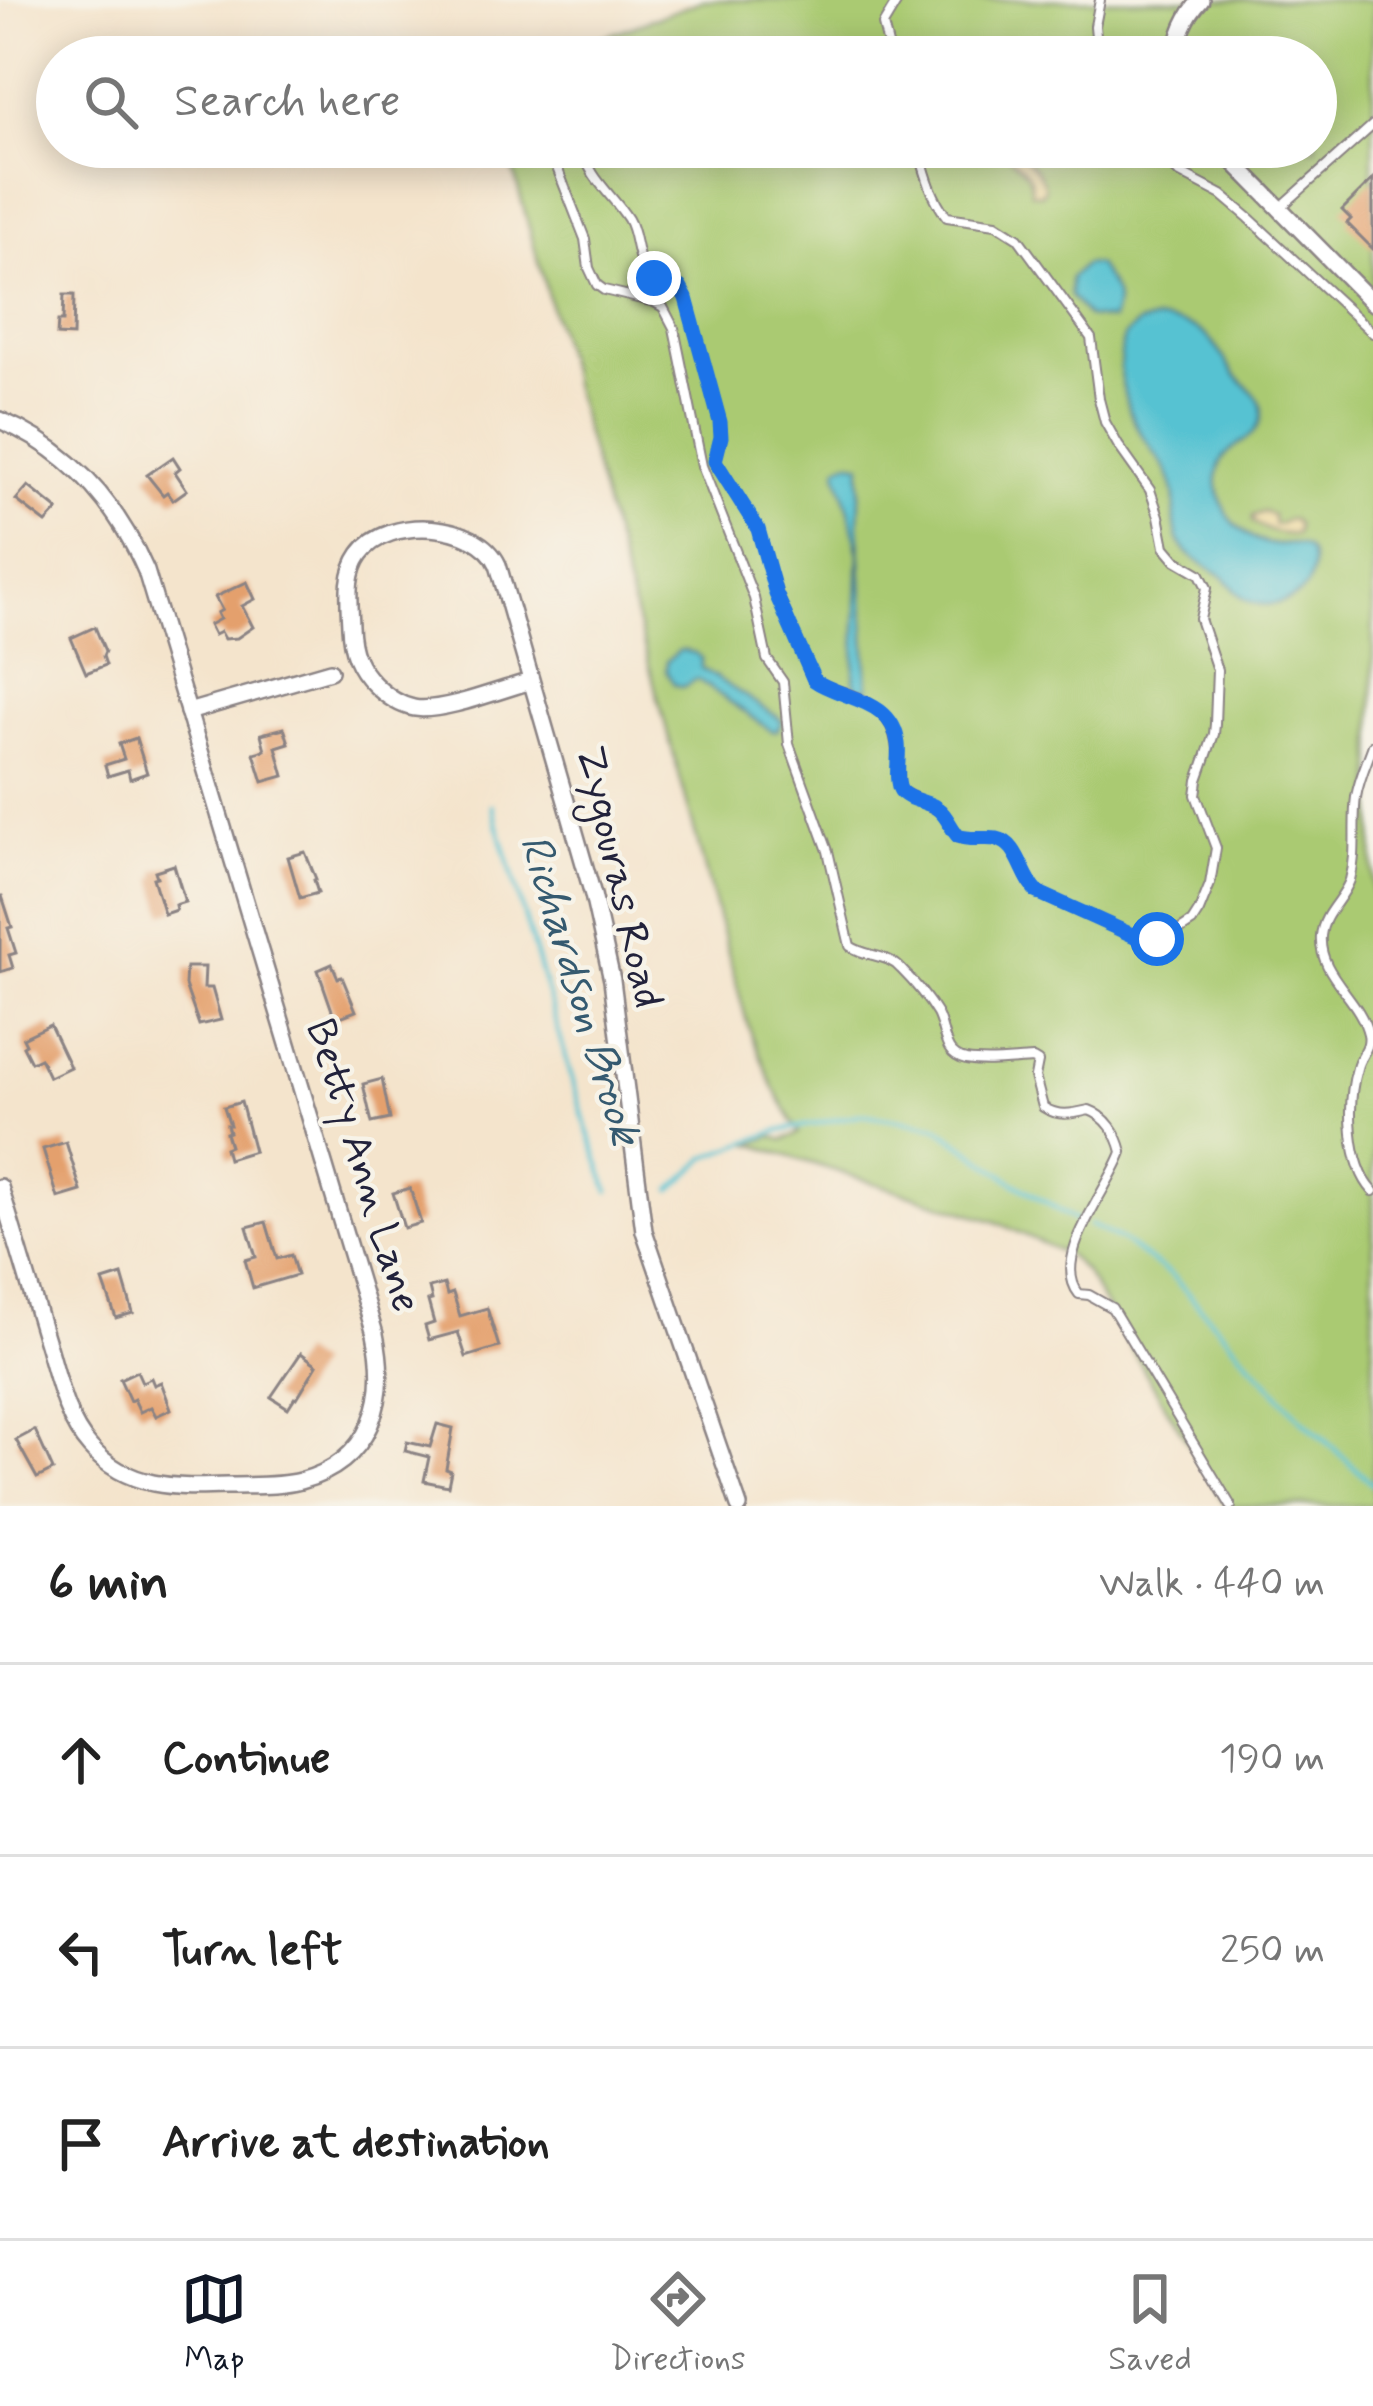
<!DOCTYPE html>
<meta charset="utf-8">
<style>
body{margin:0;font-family:Mynerve,sans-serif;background:#f2f2f2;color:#222}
.stop{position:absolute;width:36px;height:36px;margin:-27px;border:9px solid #1a73e8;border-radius:50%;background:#fff}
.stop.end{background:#1a73e8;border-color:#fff;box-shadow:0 3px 12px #0008}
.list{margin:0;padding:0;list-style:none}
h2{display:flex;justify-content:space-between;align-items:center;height:156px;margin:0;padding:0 48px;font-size:51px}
h2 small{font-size:39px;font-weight:400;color:#767676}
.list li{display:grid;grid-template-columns:78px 1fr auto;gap:36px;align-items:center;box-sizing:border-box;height:192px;padding:0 48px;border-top:3px solid #e0e0e0}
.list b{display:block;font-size:45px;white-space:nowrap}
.list em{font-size:39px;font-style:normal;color:#767676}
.icon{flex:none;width:66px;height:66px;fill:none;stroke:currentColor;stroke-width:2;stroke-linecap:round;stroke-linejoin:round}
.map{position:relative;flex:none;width:1373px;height:1506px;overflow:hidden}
.search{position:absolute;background:#fff;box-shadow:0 6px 30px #0003;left:36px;right:36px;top:36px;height:132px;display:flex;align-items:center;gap:30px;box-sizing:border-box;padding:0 42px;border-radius:66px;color:#767676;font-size:45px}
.sheet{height:732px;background:#fff}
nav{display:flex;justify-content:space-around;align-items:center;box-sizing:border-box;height:168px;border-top:3px solid #e0e0e0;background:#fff;font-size:33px;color:#767676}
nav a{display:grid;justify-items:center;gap:6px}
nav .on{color:#111827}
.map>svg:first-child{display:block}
.green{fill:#aaca72;stroke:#667656;stroke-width:3}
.sand{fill:#eeda9e;stroke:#887e6c;stroke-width:3}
.water{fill:#57c2d2;stroke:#3c7286;stroke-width:3}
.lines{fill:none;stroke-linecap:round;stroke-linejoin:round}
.stream{stroke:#57c2d2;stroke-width:4.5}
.building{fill:#e4a06d}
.service-casing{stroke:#8b8384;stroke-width:12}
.minor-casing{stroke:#8b8384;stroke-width:20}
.service{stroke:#fff;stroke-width:8}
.minor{stroke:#fff;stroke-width:15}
.route{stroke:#1a73e8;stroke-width:15}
.labels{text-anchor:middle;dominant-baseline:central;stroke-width:9;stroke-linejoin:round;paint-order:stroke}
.street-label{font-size:42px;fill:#22223b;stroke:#f7f3e8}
.water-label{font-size:45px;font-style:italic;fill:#355a70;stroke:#f7f3e8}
</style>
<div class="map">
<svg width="1373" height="1506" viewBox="0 0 1373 1506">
<rect width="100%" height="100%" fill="#f7f3e8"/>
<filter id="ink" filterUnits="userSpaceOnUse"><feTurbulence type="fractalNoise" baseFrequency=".00833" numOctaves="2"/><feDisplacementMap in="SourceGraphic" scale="24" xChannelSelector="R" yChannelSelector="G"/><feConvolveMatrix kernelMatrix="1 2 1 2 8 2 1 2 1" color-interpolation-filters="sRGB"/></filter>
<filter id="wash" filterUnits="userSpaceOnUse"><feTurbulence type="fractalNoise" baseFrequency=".004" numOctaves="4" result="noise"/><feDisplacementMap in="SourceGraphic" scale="48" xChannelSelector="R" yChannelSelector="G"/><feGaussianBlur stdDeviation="2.7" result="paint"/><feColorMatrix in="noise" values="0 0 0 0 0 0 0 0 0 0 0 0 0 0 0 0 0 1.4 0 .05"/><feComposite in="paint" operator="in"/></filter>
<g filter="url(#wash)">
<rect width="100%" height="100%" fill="#f4e4cc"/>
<polygon class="green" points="704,0 1373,0 1373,1506 1226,1506 1085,1272 1068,1255 994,1221 751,1144 772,1136 783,1140 799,1133 773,1086 748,1026 507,147 1316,147 1316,57 549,57"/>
<g class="sand">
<path d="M1001 147H1013C1026 161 1040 169 1045 188L1042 194 1031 193C1030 187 1031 182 1029 177 1026 168 1008 159 1001 147Z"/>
<path d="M1263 512 1273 515 1274 525C1284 525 1288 512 1297 525L1296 534C1281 536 1266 531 1253 522V516Z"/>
</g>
<g class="water">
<path d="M1085 264 1097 265C1111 288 1122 292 1112 320L1087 317 1070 296V278Z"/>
<path d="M1156 320C1171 321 1187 323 1200 331 1217 342 1222 358 1234 373 1245 388 1266 396 1261 418 1254 449 1208 443 1219 492 1224 520 1248 542 1276 545 1284 546 1295 542 1303 546 1314 552 1314 570 1310 579 1303 601 1267 611 1247 600 1237 595 1230 582 1221 575 1205 564 1188 559 1179 541 1174 530 1174 517 1175 505 1176 471 1151 452 1136 425 1122 399 1116 363 1124 336L1138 324Z"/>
<polygon points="849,461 861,464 859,526 868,689 858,690 854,681 859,554 851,517 837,471 838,466"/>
<polygon points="680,650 695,653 701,658 701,668 776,716 782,721 777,731 772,731 697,679 682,687 674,684 666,671 667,661"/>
</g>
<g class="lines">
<g class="stream">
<polyline points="492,806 583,1116 609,1191"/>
<polyline points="672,1190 707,1157 774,1132 863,1114 936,1126 1012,1181 1078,1222"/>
<polyline points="1090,1225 1121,1240 1172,1276 1300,1418 1373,1484"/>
</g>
</g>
<g id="blocks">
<g class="building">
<polygon points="1373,179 1373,249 1347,223 1351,219 1342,210"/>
<polygon points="64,295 74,295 73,336 57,335 58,321 63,321"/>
<polygon points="173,457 180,468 175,472 187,490 173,500 167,492 163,495 147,475"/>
<polygon points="28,486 58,510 46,523 16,500"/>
<polygon points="247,582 255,599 242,606 253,627 237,638 224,639 220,632 214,635 209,625 220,619 217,613 222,610 215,597"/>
<polygon points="95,627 105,651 103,656 106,665 86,673 71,638"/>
<polygon points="284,728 289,743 276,747 284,776 263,782 254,753 265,750 261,734"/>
<polygon points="136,738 147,773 130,779 128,770 108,776 105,765 124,759 119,744"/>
<polygon points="305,852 316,879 314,880 318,893 300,898 288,857"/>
<polygon points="174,865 185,902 175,905 176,910 164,914 153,878 157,877 155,871"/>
<polygon points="0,896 2,896 12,927 8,928 16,953 9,955 13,968 0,972"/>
<polygon points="332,964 338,978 342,977 356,1011 335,1019 318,970"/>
<polygon points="186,967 205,967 204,988 212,988 221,1020 199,1025 185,985"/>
<polygon points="50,1025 70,1067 49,1077 40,1058 31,1062 23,1046 26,1044 23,1038"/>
<polygon points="382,1079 390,1119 372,1123 363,1084"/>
<polygon points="241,1102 254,1151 228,1159 225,1148 230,1146 226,1133 229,1132 227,1125 230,1125 224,1107"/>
<polygon points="66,1142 81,1191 58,1198 43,1149"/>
<polygon points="410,1188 421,1223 404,1228 393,1193"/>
<polygon points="266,1222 277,1259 291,1255 297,1275 253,1288 245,1260 256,1257 247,1227"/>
<polygon points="122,1275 133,1313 116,1318 103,1281"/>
<polygon points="444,1284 447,1295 453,1293 460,1316 487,1308 499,1347 466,1357 458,1332 429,1340 425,1326 434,1323 428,1301 432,1300 429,1288"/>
<polygon points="301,1353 317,1365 297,1398 295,1397 288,1408 271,1397"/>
<polygon points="137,1371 142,1382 151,1378 154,1385 161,1382 171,1409 156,1416 151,1407 140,1412 134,1399 130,1401 120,1379"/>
<polygon points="437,1424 453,1428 446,1469 451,1471 448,1486 424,1481 429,1457 405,1451 407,1442 430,1447"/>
<polygon points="35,1430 53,1470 37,1478 16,1440"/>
</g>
</g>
</g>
<g filter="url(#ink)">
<use href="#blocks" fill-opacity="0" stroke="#8b8384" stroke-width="3"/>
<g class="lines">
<defs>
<g id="service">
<polyline points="891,57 883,25 898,0"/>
<polyline points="1098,57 1095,26 1100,0"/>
<path d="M549 147 585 239 589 268 597 285 604 290 654 302 663 307 674 328 702 466 754 598 767 659 783 682 789 744 828 851 850 946C867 958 887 953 901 969 914 982 928 999 937 1014 946 1031 942 1055 966 1060 988 1064 1011 1060 1033 1059L1038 1062 1035 1077 1043 1107C1058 1117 1072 1114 1089 1110 1106 1116 1118 1134 1122 1152 1109 1189 1050 1258 1079 1294L1089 1295 1112 1308 1231 1506"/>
<path d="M583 147C587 177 613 195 628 219 638 236 634 258 648 273 661 286 677 281 686 298L720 422 721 437 715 461 758 529 777 594 813 679C824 688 836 689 849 694 901 714 897 740 899 788L904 793 941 811 958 836C971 841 983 837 997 839 1020 843 1020 875 1037 892L1141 939H1157L1172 935 1192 922 1199 911 1210 884 1216 848 1196 795 1198 780 1214 734 1215 724 1217 670 1200 619 1207 588 1200 574 1176 560 1165 547 1159 516 1150 490 1118 445 1105 422 1099 399 1091 338 1018 238 996 224 947 217C931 197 925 172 918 147"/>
<polyline points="1154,147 1178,172 1222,195 1249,218 1373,333"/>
<polyline points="1280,208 1373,125"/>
<path d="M1373 745C1367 762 1359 779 1356 797 1352 825 1358 852 1350 880 1343 900 1323 913 1321 936 1318 975 1360 998 1368 1034 1371 1048 1360 1055 1357 1068 1347 1102 1348 1164 1373 1191"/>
</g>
<g id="minor">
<path d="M1176 57C1178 35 1186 16 1201 0"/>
<polyline points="1219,147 1373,303"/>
<path d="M0 420C70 450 116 502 146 571L375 1334C389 1399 372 1462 300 1481 277 1487 251 1485 227 1486 176 1488 127 1489 90 1447 64 1418 57 1375 45 1337 30 1287 15 1237 0 1187"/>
<path d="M531 681C502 689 441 713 414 708 398 705 385 695 374 684 357 667 351 650 350 626 349 602 345 575 360 554 388 515 478 521 498 565L593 895 612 980 644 1231 739 1506"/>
<polyline points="188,712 330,671"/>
</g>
</defs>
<use href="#service" class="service-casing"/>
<use href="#minor" class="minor-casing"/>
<use href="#service" class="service"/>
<use href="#minor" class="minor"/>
</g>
</g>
<g class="lines" filter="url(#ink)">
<path class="route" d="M654 278 680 287 686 298 720 422 721 437 715 461 758 529 776 594 814 680C842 700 893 698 898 744 900 757 894 780 901 791 908 800 925 801 935 807 946 813 950 827 958 836 971 841 983 837 997 839 1019 843 1021 875 1037 892L1141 939H1157"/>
</g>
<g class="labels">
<g class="street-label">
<text transform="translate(618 877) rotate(77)">Zygouras Road</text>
<text transform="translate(362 1166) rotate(73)">Betty Ann Lane</text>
</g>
<g class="water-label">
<text transform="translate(579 990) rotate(73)">Richardson Brook</text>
</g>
</g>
</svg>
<div class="stop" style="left:1157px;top:939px"></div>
<div class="stop end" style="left:654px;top:278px"></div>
<div class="search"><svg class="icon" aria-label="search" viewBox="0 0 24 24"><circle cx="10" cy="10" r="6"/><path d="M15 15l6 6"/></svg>Search here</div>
</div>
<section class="sheet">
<h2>6 min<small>Walk · 440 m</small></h2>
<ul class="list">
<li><svg class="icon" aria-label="ahead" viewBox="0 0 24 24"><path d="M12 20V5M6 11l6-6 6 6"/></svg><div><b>Continue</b></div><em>190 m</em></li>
<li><svg class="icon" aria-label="left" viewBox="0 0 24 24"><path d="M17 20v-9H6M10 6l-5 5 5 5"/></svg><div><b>Turn left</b></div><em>250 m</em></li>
<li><svg class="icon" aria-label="arrive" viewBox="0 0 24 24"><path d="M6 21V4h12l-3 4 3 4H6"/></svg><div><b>Arrive at destination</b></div></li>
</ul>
</section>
<nav>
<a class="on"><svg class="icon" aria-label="map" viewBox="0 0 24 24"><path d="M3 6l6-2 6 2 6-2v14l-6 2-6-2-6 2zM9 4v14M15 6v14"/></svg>Map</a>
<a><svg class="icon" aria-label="directions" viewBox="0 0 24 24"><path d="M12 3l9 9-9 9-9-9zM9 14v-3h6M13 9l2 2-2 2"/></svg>Directions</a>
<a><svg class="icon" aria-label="saved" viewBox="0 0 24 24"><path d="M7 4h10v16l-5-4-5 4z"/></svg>Saved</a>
</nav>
